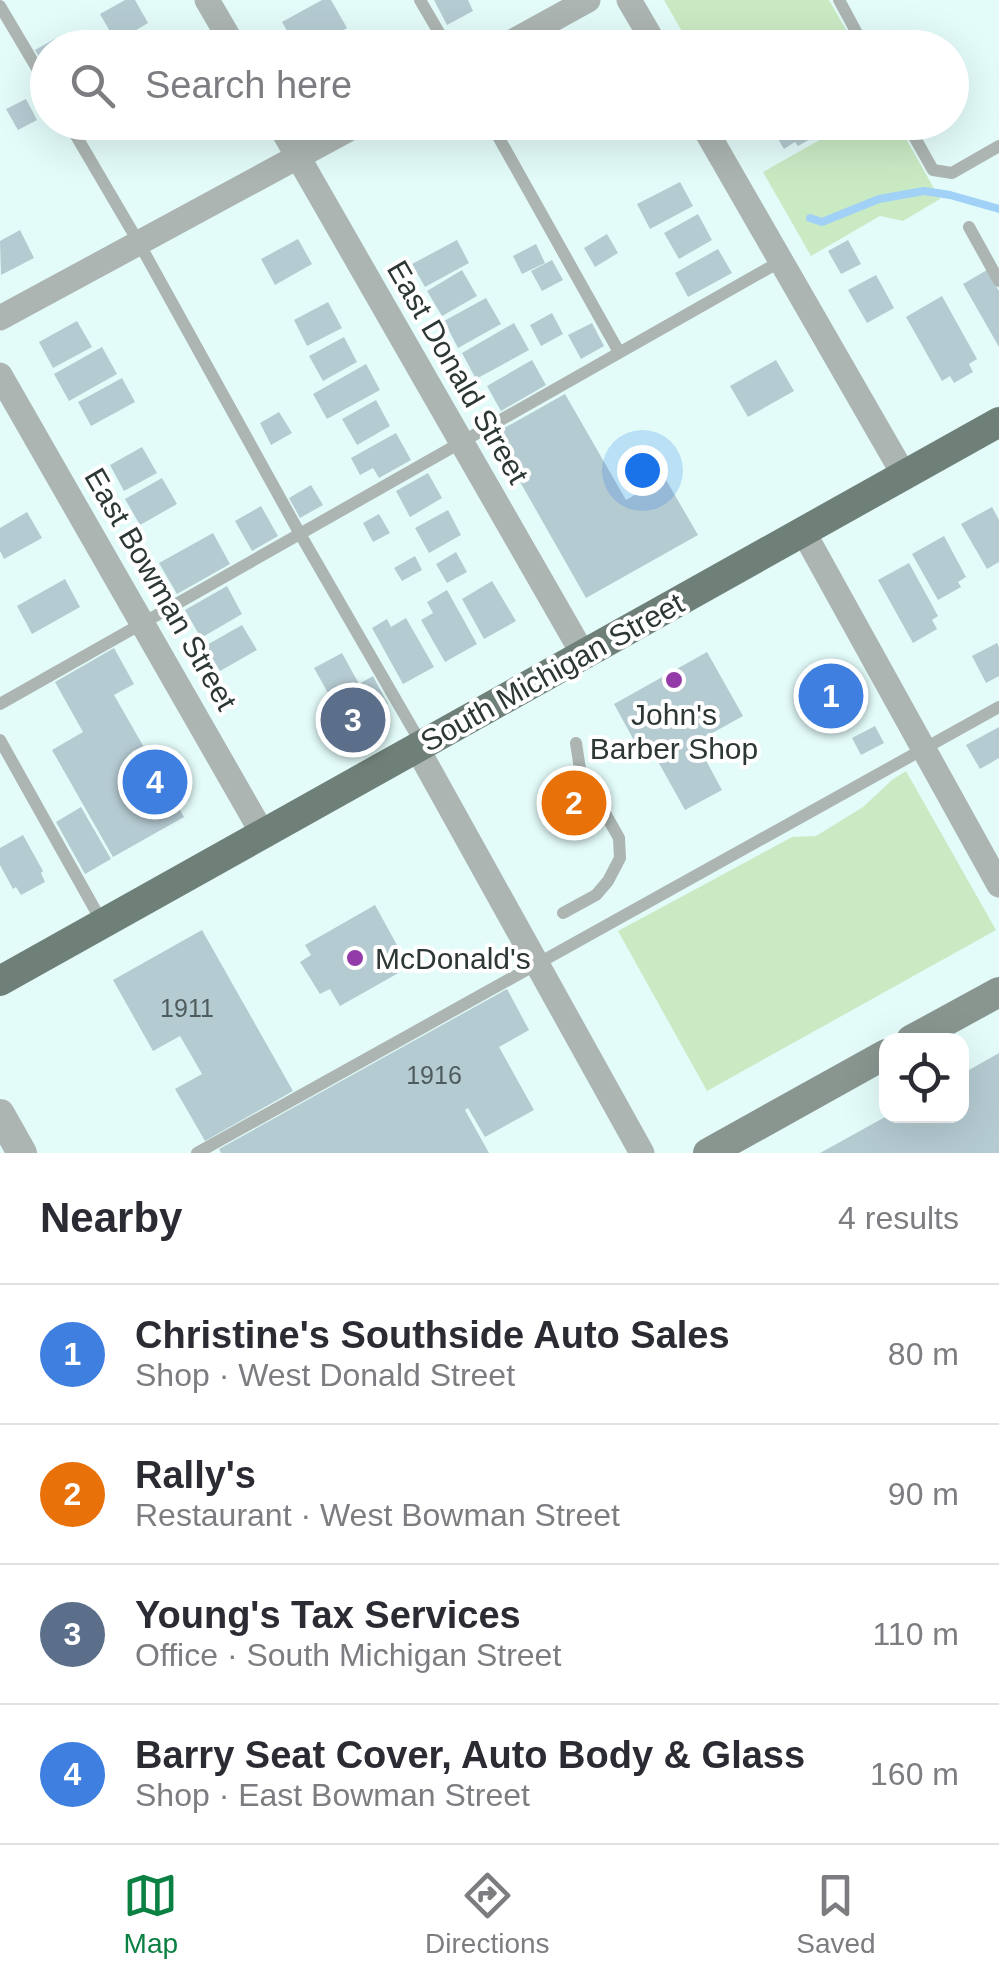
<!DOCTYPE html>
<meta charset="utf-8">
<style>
body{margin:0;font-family:Arial,sans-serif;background:#f7f7f7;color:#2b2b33}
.controls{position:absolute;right:30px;bottom:30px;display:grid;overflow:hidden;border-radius:20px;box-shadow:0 10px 40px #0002}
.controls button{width:90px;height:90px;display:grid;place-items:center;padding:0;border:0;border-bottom:2px solid #e1e1e2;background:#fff;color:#2b2b33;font:50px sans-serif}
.you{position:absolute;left:642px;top:470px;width:35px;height:35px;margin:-25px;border:8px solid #fff;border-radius:50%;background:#1a73e8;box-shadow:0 0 0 15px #1a73e833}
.badge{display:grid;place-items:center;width:65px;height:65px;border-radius:50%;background:#0b8043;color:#fff;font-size:32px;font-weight:700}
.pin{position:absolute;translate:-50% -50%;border:5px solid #fff;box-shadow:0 2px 10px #0006}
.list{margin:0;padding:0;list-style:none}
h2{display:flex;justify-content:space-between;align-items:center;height:130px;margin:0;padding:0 40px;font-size:42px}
h2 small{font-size:32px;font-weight:400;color:#7c7c81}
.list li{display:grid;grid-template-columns:65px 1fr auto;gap:30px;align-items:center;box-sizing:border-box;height:140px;padding:0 40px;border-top:2px solid #e1e1e2}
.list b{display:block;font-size:38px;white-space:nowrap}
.list p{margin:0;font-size:32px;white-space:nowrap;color:#7c7c81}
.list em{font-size:32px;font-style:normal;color:#7c7c81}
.icon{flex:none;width:55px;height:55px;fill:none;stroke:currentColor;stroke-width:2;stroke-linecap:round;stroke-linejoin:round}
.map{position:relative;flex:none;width:999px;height:1153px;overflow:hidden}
.search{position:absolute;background:#fff;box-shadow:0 10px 40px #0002;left:30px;right:30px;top:30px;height:110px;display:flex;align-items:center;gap:25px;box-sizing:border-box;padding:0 35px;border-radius:55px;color:#7c7c81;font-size:38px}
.sheet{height:690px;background:#fff}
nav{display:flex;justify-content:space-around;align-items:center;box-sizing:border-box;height:140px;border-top:2px solid #e1e1e2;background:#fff;font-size:28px;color:#7c7c81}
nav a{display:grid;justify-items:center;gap:5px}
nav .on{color:#0b8043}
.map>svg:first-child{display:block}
.green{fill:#caeac4}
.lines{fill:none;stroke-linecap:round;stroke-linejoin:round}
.stream{stroke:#a1d1f6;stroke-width:8}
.building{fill:#b5cbd2}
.service{stroke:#acb5b1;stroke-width:12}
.minor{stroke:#acb5b1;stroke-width:25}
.tertiary{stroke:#acb5b1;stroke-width:30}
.secondary{stroke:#899690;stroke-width:30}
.primary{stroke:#6f8078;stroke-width:30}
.poi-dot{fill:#933ca9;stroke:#fff;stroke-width:4}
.labels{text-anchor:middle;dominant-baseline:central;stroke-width:8;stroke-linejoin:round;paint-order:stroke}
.number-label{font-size:25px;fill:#4f5c5d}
.street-label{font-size:30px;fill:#2d3736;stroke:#fff}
.poi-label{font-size:30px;fill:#2d3736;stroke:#fff}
</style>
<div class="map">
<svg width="999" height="1153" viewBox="0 0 999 1153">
<rect width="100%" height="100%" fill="#e3fcfa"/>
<g class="green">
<polygon points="664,0 829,0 856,47 691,47"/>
<polygon points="850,123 897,123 940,199 903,221 880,216 811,256 763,172"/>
<polygon points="906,771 996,930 707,1091 618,931 792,837 816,836 863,807 892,780"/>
</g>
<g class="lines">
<polyline class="stream" points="810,218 822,222 879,199 924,191 950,195 999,209"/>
</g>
<g class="building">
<polygon points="125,0 135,0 148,23 116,42 100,14"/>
<polygon points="322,0 331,0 347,28 314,48 297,48 282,22"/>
<polygon points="434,0 468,0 473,11 447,25"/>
<polygon points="157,30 167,48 124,48"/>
<polygon points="56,38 62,48 48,48 48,72 35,50"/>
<polygon points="26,99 37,120 18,130 6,109"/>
<polygon points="775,122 822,122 826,130 798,146 795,142 784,149 770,125"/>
<polygon points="680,182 693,206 650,229 637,204"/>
<polygon points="698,214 712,240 679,259 664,233"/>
<polygon points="20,230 34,258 1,275 0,241"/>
<polygon points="607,234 618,253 595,267 584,248"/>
<polygon points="298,239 312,264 275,285 261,259"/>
<polygon points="457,240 469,263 425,287 412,264"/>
<polygon points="848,240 861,264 841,274 828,251"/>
<polygon points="536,244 545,263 522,274 513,256"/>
<polygon points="718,249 732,273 688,297 675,273"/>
<polygon points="552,260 563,280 542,291 531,271"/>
<polygon points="462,270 477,296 442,316 427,291"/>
<polygon points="987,270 999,291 999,347 963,284"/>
<polygon points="876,275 894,308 867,323 848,290"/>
<polygon points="942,296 977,359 969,364 973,372 954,383 950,376 942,381 906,317"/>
<polygon points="486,298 501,324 458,348 444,321"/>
<polygon points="328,302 342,328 307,346 294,320"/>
<polygon points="552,313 563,334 541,346 530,325"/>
<polygon points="77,321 92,347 53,368 39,342"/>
<polygon points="514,323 529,350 476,379 462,353"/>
<polygon points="592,323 604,346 581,359 568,335"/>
<polygon points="344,337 357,362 323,381 309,356"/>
<polygon points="102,347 117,374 69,401 54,374"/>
<polygon points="532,360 546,385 501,411 487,386"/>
<polygon points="776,360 794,391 748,417 730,386"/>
<polygon points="366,364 380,390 327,419 313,394"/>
<polygon points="122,378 135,402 91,426 78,402"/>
<polygon points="565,394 626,500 665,478 698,535 586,598 515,473 521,470 499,431"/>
<polygon points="376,400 390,426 357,445 342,419"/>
<polygon points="279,412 292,433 271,445 260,423"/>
<polygon points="396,433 411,460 379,478 373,468 360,475 351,458"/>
<polygon points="142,447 157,473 124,491 110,465"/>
<polygon points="428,473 442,498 410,517 396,491"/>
<polygon points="162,478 177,504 140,525 125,499"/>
<polygon points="311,485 323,505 300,518 289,498"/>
<polygon points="261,506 278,536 252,551 235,521"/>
<polygon points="992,507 999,520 999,562 987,569 961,524"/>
<polygon points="448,510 461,535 429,553 415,528"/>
<polygon points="27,512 42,538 4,559 0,551 0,528"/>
<polygon points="379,514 390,533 373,542 363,523"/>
<polygon points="213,533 230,564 177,594 159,563"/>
<polygon points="944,536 966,577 958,582 961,587 938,600 912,554"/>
<polygon points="456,552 467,572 447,583 436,564"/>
<polygon points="415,556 422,570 402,581 394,568"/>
<polygon points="909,563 938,616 932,620 937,629 913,643 878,580"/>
<polygon points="65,579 80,607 32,634 17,606"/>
<polygon points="492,581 516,621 484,639 462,599"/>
<polygon points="227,586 242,614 201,638 185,610"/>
<polygon points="447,590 477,644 445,662 421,620 433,613 427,602"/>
<polygon points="406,618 434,667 403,684 372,628 387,619 391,627"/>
<polygon points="242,625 257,650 220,671 205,646"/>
<polygon points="997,643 999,647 999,676 986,683 972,656"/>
<polygon points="114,648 134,684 114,695 184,817 113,857 52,750 83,732 55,682"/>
<polygon points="707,652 743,716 696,742 722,790 685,810 645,738 636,744 614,704"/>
<polygon points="342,653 359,684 373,676 388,704 347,727 314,668"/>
<polygon points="838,685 853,713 831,724 816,696"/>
<polygon points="875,726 884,743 861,755 852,738"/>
<polygon points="999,727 999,758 980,769 966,745"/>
<polygon points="565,773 595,826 583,833 553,780"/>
<polygon points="81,807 111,859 85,874 56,822"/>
<polygon points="23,835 43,871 41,873 45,882 21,895 16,887 13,889 0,865 0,848"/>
<polygon points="375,905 409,967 340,1006 330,989 320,994 300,962 311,955 305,945"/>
<polygon points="202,930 293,1091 205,1141 175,1089 202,1074 180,1036 153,1051 113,980"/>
<polygon points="507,989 529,1030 499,1047 534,1110 485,1137 468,1108 465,1110 489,1153 221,1153 219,1149"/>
<polygon points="999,1053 999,1153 820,1153 887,1116 962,1116 962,1074"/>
</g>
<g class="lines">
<g class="service">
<polyline points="420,0 448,48"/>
<polyline points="839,0 865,48"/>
<polyline points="0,6 48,87"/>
<polyline points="68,122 139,243 300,534 422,745"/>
<polyline points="490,122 619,352"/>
<polyline points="906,122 933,170 952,173 999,146"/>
<polyline points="969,227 999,281"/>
<polyline points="0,704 781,261"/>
<polyline points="0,740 102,922"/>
<polyline points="563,913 596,895 608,881 620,858 619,838 580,769 576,743"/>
<polyline points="197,1153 999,707"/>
</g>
<g class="minor">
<polyline points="207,0 235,48"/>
<polyline points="629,0 657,48"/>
<polyline points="501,48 588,0"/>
<polyline points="278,122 583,654"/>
<polyline points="701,122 904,475"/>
<polyline points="0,318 362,122"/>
<polyline points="0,375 264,836"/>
<polyline points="803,531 999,885"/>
<polyline points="417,748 642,1153"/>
</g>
<polyline class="tertiary" points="0,1114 22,1153"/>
<g class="secondary">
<polyline points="911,1040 999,992"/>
<polyline points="708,1153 886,1054"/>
</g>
<path class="primary" d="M0 981C334 796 665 607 999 422"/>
</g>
<g class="poi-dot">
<circle cx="674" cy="680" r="10"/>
<circle cx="355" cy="958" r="10"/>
</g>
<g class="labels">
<g class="number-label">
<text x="187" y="1008">1911</text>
<text x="434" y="1075">1916</text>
</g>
<g class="street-label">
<text transform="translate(458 372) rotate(60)">East Donald Street</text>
<text transform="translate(161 589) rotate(60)">East Bowman Street</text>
<text transform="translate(552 672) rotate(-29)">South Michigan Street</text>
</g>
<g class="poi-label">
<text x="674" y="714">John's<tspan x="674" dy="34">Barber Shop</tspan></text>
<text x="375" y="958" text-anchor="start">McDonald's</text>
</g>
</g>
</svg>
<div class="controls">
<button><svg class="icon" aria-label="locate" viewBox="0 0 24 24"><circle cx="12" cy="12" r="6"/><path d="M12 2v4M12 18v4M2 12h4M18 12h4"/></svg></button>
</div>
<div class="you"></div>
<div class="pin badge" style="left:831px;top:696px;background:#3f7fe0">1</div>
<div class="pin badge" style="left:574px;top:803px;background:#e8710a">2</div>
<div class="pin badge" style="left:353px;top:720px;background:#5c6f8a">3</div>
<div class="pin badge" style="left:155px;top:782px;background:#3f7fe0">4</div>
<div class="search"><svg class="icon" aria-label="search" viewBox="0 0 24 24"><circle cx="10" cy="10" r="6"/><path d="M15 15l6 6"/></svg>Search here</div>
</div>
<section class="sheet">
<h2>Nearby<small>4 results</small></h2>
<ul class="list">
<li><span class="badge" style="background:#3f7fe0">1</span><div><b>Christine's Southside Auto Sales</b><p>Shop · West Donald Street</p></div><em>80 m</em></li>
<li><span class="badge" style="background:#e8710a">2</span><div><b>Rally's</b><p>Restaurant · West Bowman Street</p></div><em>90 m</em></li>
<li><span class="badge" style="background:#5c6f8a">3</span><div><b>Young's Tax Services</b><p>Office · South Michigan Street</p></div><em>110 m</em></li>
<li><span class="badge" style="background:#3f7fe0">4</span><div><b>Barry Seat Cover, Auto Body &amp; Glass</b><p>Shop · East Bowman Street</p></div><em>160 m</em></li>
</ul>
</section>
<nav>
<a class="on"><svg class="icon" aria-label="map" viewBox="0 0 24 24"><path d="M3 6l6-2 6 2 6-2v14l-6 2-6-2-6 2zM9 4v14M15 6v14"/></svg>Map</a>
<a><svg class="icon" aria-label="directions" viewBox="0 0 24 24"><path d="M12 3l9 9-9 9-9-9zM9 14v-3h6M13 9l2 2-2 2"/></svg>Directions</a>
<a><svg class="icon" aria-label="saved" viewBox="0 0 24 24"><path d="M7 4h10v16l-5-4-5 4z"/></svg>Saved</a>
</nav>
